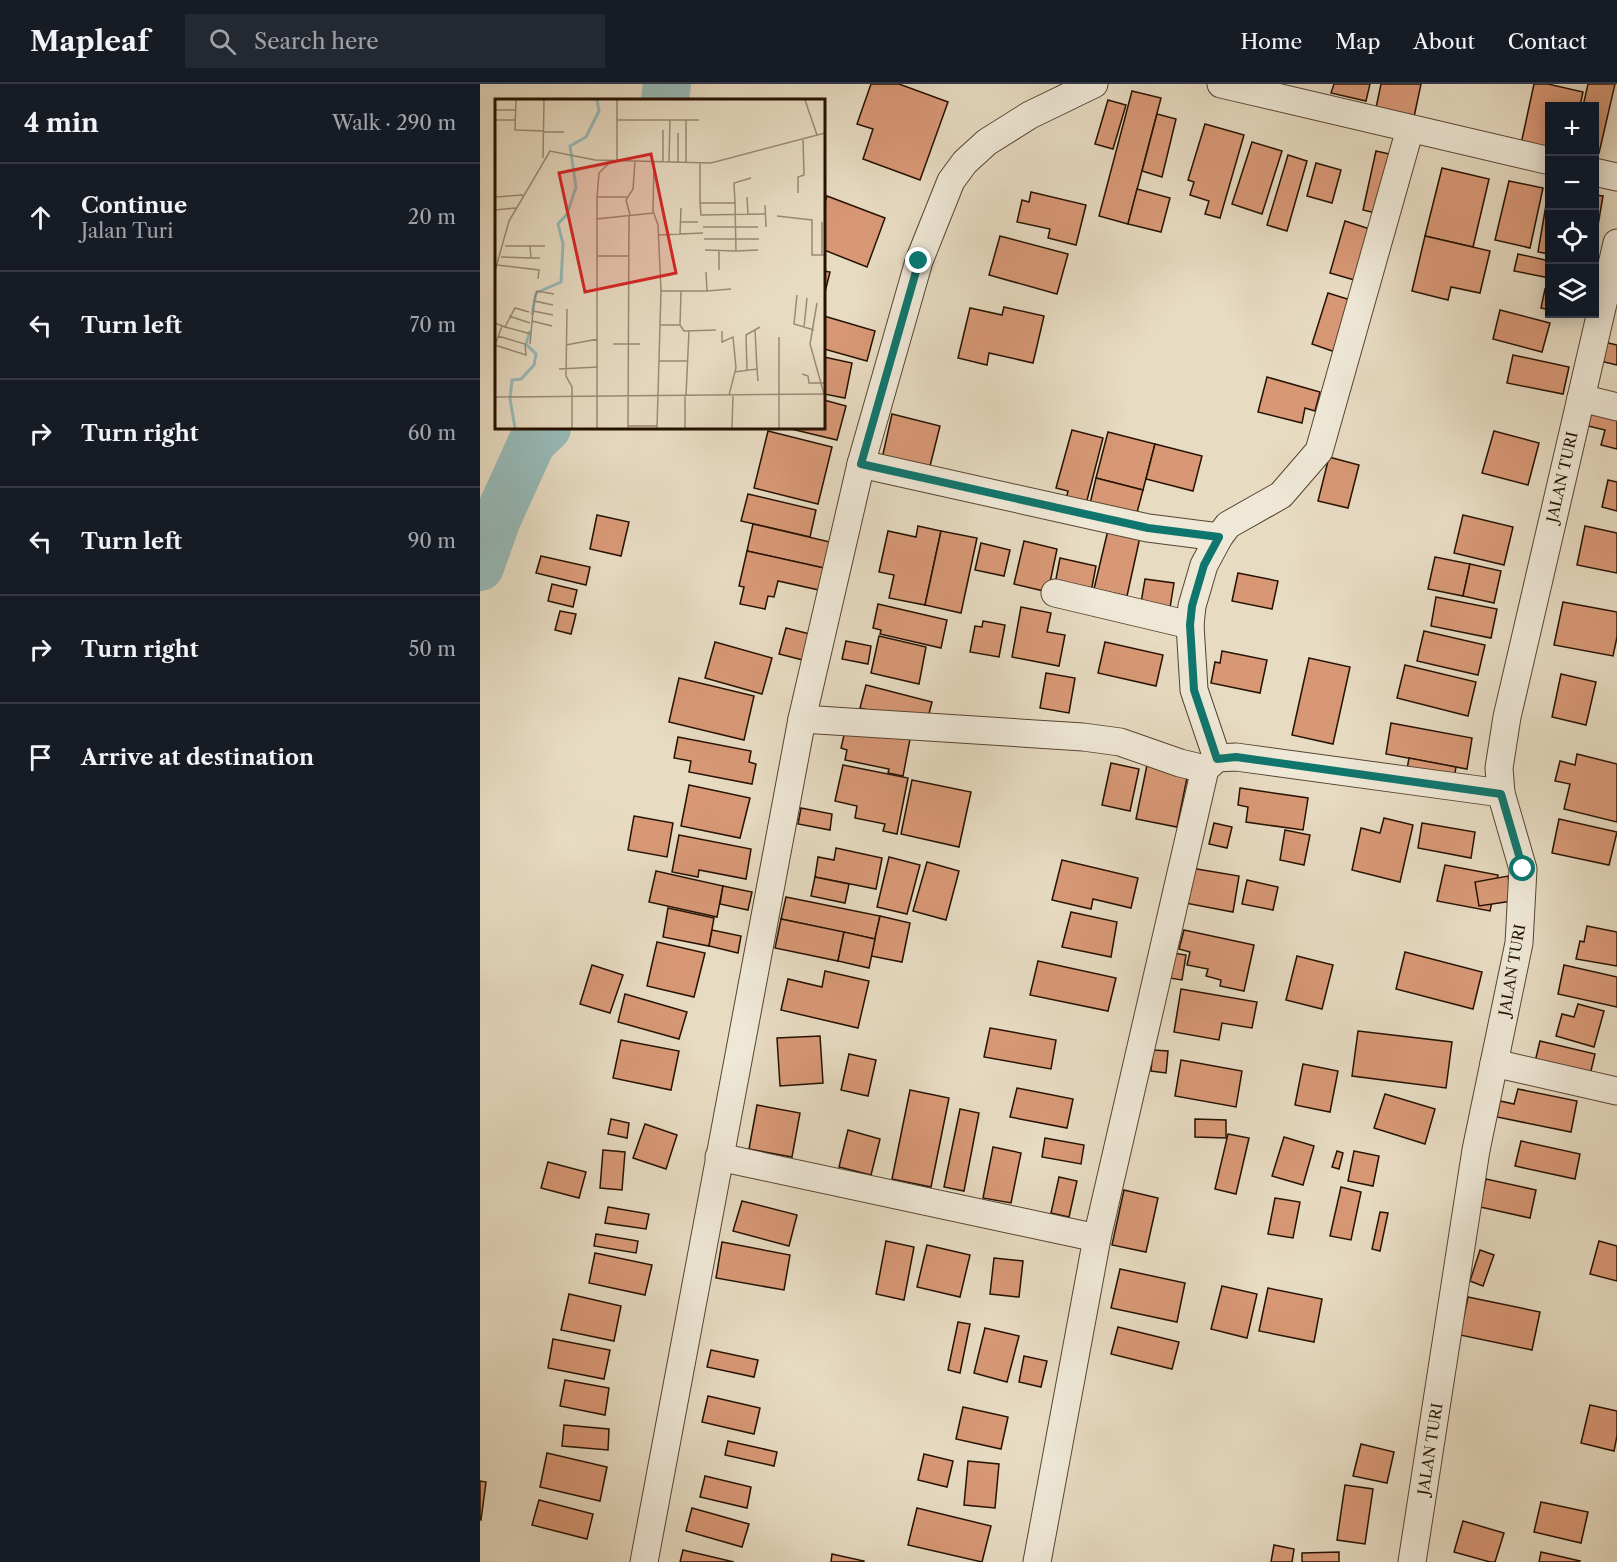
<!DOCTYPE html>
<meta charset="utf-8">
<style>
body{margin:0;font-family:"Libre Caslon Text",serif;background:#242831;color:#f1f3f6}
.controls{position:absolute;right:18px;top:18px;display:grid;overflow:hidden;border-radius:0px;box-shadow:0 3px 15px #0003}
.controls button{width:54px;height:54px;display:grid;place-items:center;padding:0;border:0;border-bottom:2px solid #363941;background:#171b24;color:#f1f3f6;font:30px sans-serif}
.stop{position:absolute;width:18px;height:18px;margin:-14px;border:4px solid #0f766e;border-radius:50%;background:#fff}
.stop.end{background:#0f766e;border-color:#fff;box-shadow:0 2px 6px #0008}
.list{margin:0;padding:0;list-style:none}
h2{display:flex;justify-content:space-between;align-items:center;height:78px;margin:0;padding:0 24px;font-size:26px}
h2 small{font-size:20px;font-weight:400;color:#9ea1a6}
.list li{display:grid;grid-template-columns:39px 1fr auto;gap:18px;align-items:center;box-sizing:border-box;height:108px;padding:0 24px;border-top:2px solid #363941}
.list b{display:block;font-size:22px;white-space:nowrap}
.list p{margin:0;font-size:20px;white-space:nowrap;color:#9ea1a6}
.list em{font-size:20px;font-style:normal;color:#9ea1a6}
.icon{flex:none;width:33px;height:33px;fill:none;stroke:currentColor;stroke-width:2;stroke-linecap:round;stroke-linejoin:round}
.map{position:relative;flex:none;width:1137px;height:1478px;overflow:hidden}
header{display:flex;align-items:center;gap:36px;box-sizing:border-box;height:84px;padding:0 30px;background:#171b24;border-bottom:2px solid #363941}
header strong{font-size:28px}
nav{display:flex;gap:33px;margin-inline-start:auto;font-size:21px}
.search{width:420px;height:54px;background:#242831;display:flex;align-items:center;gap:15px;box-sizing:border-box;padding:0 21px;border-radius:0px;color:#9ea1a6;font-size:22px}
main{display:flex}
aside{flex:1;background:#171b24}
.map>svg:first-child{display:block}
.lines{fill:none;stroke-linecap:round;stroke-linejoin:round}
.river{stroke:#97bab8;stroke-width:48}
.building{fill:#d89876;stroke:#261200;stroke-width:1.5}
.minor-casing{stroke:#564430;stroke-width:29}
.minor{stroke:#efe8d7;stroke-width:27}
.route{stroke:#0f766e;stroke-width:8}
.labels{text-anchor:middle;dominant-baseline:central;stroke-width:4.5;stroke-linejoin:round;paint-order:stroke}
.street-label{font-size:15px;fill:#261200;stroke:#efe8d7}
.inset-river{fill:none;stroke:#97bab8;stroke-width:3}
.inset-road{fill:none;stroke:#9a8b74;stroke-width:1.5}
.view{fill:#d62828;fill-opacity:0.15;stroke:#d62828;stroke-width:3}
.inset-edge{fill:none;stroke:#261200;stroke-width:3}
</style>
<header>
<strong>Mapleaf</strong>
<div class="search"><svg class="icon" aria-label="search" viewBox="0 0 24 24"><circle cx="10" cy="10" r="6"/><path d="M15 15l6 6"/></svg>Search here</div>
<nav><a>Home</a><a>Map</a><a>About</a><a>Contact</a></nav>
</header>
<main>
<aside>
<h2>4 min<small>Walk · 290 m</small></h2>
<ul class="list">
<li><svg class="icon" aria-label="ahead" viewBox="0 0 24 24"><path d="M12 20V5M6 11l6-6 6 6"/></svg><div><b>Continue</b><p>Jalan Turi</p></div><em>20 m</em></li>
<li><svg class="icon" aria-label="left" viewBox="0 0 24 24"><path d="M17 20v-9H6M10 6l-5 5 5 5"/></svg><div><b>Turn left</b></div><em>70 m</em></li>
<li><svg class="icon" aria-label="right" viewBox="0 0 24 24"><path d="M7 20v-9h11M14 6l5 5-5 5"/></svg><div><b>Turn right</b></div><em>60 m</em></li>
<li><svg class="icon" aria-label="left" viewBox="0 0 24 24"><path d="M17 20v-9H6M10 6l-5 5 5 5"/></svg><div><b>Turn left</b></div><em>90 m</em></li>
<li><svg class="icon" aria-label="right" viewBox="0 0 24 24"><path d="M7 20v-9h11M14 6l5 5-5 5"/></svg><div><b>Turn right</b></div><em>50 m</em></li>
<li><svg class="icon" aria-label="arrive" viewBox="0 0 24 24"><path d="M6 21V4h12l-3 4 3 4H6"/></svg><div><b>Arrive at destination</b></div></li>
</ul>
</aside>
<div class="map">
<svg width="1137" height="1478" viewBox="0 0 1137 1478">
<rect width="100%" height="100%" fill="#e7dbc2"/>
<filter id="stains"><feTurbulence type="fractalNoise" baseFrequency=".00333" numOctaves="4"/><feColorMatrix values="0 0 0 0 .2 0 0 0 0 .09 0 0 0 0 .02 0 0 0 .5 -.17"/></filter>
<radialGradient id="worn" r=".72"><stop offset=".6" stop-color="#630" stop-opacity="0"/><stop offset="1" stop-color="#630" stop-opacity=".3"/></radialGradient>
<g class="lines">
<g class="river">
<polyline points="185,16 187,0"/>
<polyline points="0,483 17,435 52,358 67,344"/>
</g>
</g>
<g class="building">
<polygon points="391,0 419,0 468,18 440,96 383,75 393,45 377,40"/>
<polygon points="854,0 890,0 886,17 851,9"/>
<polygon points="901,0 941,0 934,33 896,24"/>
<polygon points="1054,0 1068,0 1103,8 1100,22 1070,22 1070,67 1041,60"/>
<polygon points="1108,0 1135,0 1119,69 1114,68 1114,22 1103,22"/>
<polygon points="652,7 681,14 648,140 619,132"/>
<polygon points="628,16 646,21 633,65 615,60"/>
<polygon points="677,30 696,35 682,93 662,87"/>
<polygon points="725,40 764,51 740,134 725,130 729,117 710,111 714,98 708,96"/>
<polygon points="772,58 802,67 782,130 752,120"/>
<polygon points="896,67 914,71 900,130 883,126"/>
<polygon points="808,71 827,77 807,147 787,141"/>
<polygon points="836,79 861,86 852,119 827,112"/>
<polygon points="962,84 1009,95 993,163 945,152"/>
<polygon points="1029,97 1063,104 1050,164 1015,156"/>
<polygon points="1069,103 1070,103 1070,170 1058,168"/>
<polygon points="657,105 690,114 681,148 648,140"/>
<polygon points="551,108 606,121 596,161 568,154 570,145 537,138 542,116 549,118"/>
<polygon points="1114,111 1123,112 1115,159 1114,159"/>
<polygon points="347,112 405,134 387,183 344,166 344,121"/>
<polygon points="865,137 893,146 878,197 850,189"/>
<polygon points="520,152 588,170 577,210 509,191"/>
<polygon points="945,152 1010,167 1000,209 971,203 968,216 932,207"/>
<polygon points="1038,170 1070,177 1070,194 1034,187"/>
<polygon points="344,187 350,188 344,212"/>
<polygon points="1065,205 1070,206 1070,226 1061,224"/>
<polygon points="848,209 877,218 861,270 832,260"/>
<polygon points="524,223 564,232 553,279 509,269 507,281 478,274 490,224 522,231"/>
<polygon points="1020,226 1070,239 1062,268 1013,255"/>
<polygon points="344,232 395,247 387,277 344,265"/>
<polygon points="1124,258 1137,261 1137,281 1120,277"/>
<polygon points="1033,271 1089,283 1083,310 1027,299"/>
<polygon points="344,273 372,279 365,314 344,310"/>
<polygon points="787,293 840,308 835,327 825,324 822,339 778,328"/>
<polygon points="344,316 366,322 357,356 307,344 344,344"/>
<polygon points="1113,322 1137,328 1137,365 1121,361 1125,346 1108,342"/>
<polygon points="412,330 460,342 448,390 401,379"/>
<polygon points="592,346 623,354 606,420 586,415 588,407 576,404"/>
<polygon points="288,347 352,363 338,420 274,404"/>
<polygon points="1014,347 1059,359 1048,401 1002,389"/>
<polygon points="628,348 675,360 663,406 616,394"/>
<polygon points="675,360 722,372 713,407 666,395"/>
<polygon points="849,373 879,381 868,424 838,417"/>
<polygon points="616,394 663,406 655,436 609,424"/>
<polygon points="1128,396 1137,398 1137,427 1122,423"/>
<polygon points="268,410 336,426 330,453 261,437"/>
<polygon points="117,431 149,438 141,472 110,465"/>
<polygon points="983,431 1033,443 1024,481 974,469"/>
<polygon points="273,440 350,458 344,484 267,467"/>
<polygon points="438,442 461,447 445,521 409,514 414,491 399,488 408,447 436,453"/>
<polygon points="1105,442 1137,449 1137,489 1097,481"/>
<polygon points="628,446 660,453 647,512 614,505"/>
<polygon points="461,447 497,454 481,529 445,521"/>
<polygon points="544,457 577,465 568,508 534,500"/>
<polygon points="501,459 530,466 524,492 495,486"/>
<polygon points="267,467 344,484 339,506 298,497 294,513 288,512 285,525 260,520 264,503 259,502"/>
<polygon points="61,472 110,483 106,501 56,489"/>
<polygon points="955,473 990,480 983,512 948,505"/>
<polygon points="580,474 616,482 611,508 575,500"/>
<polygon points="990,480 1021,487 1014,519 983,512"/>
<polygon points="758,489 798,497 792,525 752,517"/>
<polygon points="665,495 694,499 689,530 660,525"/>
<polygon points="72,500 97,506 93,523 68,517"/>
<polygon points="956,513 1017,525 1011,554 951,542"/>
<polygon points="1083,518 1137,528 1137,553 1133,572 1074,561"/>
<polygon points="398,520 467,536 461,564 400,550 401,546 393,544"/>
<polygon points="541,523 571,529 567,548 585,551 579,582 532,573"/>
<polygon points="80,527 96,530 91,550 75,546"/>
<polygon points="503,537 525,541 519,573 490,568 495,542 502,543"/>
<polygon points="306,544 330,550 323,576 299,570"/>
<polygon points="944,547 1005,561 998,591 937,577"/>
<polygon points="399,552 446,563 439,600 391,589"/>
<polygon points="366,557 391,562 388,580 362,575"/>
<polygon points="235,558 292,574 282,610 225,594"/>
<polygon points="625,558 683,571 676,602 618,589"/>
<polygon points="742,567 787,576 780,609 731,599 735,578 740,579"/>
<polygon points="829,574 870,583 853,660 812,651"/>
<polygon points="925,581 996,598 988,632 917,614"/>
<polygon points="566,589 595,594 589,629 560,624"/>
<polygon points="1081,590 1116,598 1106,641 1072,633"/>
<polygon points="199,594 274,612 264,656 189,638"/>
<polygon points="386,601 452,618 446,641 380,624"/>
<polygon points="911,639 992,654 987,685 906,670"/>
<polygon points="365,647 431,650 423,692 408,689 409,685 365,676 367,666 361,664"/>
<polygon points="198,653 271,667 269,678 276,680 272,700 209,688 211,677 194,674"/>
<polygon points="1097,670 1137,680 1137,738 1084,725 1090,700 1075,697 1080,677 1095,681"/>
<polygon points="929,674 976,683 973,700 926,691"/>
<polygon points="631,679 659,685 650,727 622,721"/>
<polygon points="363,681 428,694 417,750 403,747 405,740 375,734 377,722 355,717"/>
<polygon points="667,681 708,689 697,743 656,735"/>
<polygon points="432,696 491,708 479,763 421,750"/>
<polygon points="209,701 270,714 260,754 201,742"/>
<polygon points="760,704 828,714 823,746 766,738 768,723 758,721"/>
<polygon points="321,724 352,730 350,746 318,740"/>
<polygon points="154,732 193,739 187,773 148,766"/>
<polygon points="904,734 933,741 920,798 872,786 881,744 900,749"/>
<polygon points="1079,735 1137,748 1129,781 1072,769"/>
<polygon points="734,739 752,743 747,764 729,760"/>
<polygon points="942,739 995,748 991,774 938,764"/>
<polygon points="805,746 830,751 824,781 800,776"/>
<polygon points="199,751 271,765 266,795 219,786 218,793 192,788"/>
<polygon points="356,764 402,774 396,805 335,793 338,773 354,776"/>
<polygon points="409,773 440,781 427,830 397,823"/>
<polygon points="582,776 658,794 651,824 613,815 611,825 572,816"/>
<polygon points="447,778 479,787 466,836 433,827"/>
<polygon points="965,781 1018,791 1010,827 957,817"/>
<polygon points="711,784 759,792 753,828 705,819"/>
<polygon points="176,787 243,802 237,833 169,818"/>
<polygon points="1028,792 1032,817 999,822 995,798"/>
<polygon points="335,793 369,800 365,819 331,812"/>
<polygon points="767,796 798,803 793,826 762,820"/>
<polygon points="243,802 272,808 268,826 240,820"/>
<polygon points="306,813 400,832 395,855 301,835"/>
<polygon points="188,824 234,834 229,862 183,853"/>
<polygon points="591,828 637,838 631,873 582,863"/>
<polygon points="400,832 430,839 422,878 391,872"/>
<polygon points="301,835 364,848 358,877 295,864"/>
<polygon points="1107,842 1137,848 1137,882 1096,875 1100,857 1104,858"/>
<polygon points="232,846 261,852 258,869 229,862"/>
<polygon points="704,846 774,861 764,907 740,902 741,896 726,892 728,885 707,881 710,868 699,865"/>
<polygon points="364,848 395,855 389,884 358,877"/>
<polygon points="177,858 225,869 214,913 167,902"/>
<polygon points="687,868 706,871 702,896 683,893"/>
<polygon points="925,868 1002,888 993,925 916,905"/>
<polygon points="817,872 853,881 842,925 806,916"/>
<polygon points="558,877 636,894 628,927 550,911"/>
<polygon points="112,881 143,891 130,929 100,920"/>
<polygon points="1084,881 1137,893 1137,923 1078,910"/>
<polygon points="345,887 389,897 378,944 301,926 308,895 342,903"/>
<polygon points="701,905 777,918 772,944 742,939 739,956 694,948"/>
<polygon points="145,910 207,928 199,955 138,938"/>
<polygon points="1098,920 1124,927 1114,963 1076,952 1082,930 1094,933"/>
<polygon points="510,944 576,956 571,985 504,973"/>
<polygon points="878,947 972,958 966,1004 872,992"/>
<polygon points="340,952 343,999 300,1002 297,954"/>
<polygon points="141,956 199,967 191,1006 133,994"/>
<polygon points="1060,957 1115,970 1109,995 1054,982"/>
<polygon points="673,966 688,967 686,989 671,987"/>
<polygon points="369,970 396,976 388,1012 361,1006"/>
<polygon points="701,976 762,987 756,1023 695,1012"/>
<polygon points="823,980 858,987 850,1028 815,1021"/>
<polygon points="537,1004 593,1015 587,1044 530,1033"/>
<polygon points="1038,1005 1097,1017 1091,1048 1017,1033 1020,1017 1034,1020"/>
<polygon points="430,1006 469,1014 451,1103 412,1095"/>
<polygon points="905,1010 955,1025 945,1060 894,1044"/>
<polygon points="277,1021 320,1029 312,1073 269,1065"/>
<polygon points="480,1025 499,1029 484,1107 464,1103"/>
<polygon points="131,1035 149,1039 147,1054 128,1050"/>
<polygon points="715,1035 746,1036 746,1054 715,1053"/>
<polygon points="165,1040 197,1051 186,1085 153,1074"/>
<polygon points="368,1046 400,1055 391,1091 359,1083"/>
<polygon points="748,1050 769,1054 756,1110 735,1105"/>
<polygon points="804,1053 834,1062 823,1101 792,1092"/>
<polygon points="565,1054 604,1061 601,1080 562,1073"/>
<polygon points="1041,1057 1100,1070 1095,1095 1035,1082"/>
<polygon points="513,1063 541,1069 531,1119 503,1114"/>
<polygon points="123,1066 145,1068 142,1106 120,1104"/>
<polygon points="857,1067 863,1069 859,1085 852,1083"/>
<polygon points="874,1067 899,1072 893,1102 868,1097"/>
<polygon points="68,1078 106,1088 99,1114 61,1104"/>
<polygon points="579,1093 597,1097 589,1133 571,1129"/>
<polygon points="1006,1095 1056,1106 1050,1134 1000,1123"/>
<polygon points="861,1103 881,1108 871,1156 850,1152"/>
<polygon points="644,1106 678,1114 666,1168 632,1161"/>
<polygon points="795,1114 820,1118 813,1154 788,1150"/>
<polygon points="262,1117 317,1131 309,1162 253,1147"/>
<polygon points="128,1123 169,1130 166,1145 125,1139"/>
<polygon points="900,1128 908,1129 900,1167 892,1165"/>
<polygon points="116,1150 158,1157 156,1169 114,1162"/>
<polygon points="406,1157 434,1163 424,1216 396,1210"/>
<polygon points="1119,1157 1137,1162 1137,1197 1110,1190"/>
<polygon points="242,1158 310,1171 304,1206 236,1194"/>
<polygon points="447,1161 490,1171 480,1213 437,1203"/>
<polygon points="1000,1166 1014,1171 1003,1202 990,1197"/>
<polygon points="115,1169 172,1181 165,1211 109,1199"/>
<polygon points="514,1174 543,1177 539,1213 510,1210"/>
<polygon points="640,1185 705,1199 697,1238 631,1224"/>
<polygon points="742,1202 777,1210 767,1254 731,1245"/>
<polygon points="788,1204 842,1215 834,1258 779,1247"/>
<polygon points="89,1210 141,1222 134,1257 81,1246"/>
<polygon points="988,1213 1060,1228 1052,1266 980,1251"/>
<polygon points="478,1238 490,1240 480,1289 468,1286"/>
<polygon points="638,1243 699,1258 692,1285 631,1270"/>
<polygon points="505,1244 539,1252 527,1298 494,1289"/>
<polygon points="73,1255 130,1266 124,1295 68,1284"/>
<polygon points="231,1266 278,1276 274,1293 227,1283"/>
<polygon points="544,1272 567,1277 561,1303 539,1298"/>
<polygon points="85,1296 129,1304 125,1331 80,1322"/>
<polygon points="228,1312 280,1324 274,1350 222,1338"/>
<polygon points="1110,1321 1137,1327 1137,1352 1134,1367 1101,1359"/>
<polygon points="483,1323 528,1333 521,1365 476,1355"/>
<polygon points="84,1341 129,1345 128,1366 82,1362"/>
<polygon points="248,1357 297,1368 294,1382 245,1371"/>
<polygon points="881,1360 914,1368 907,1399 873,1392"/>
<polygon points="67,1369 127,1383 120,1417 60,1403"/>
<polygon points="444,1370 473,1377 467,1403 438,1396"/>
<polygon points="488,1377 519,1380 515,1424 484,1421"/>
<polygon points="225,1392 271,1403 267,1424 220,1413"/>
<polygon points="0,1397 6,1398 1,1436 0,1435"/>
<polygon points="865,1401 893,1405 885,1460 857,1456"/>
<polygon points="59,1416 113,1430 107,1455 52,1441"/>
<polygon points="1061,1418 1108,1428 1101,1459 1054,1448"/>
<polygon points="212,1424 269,1440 262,1463 206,1447"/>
<polygon points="437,1424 511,1442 502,1478 428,1461"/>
<polygon points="983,1437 1024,1449 1015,1478 1010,1478 974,1468"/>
<polygon points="794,1461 814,1465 812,1478 791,1478"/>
<polygon points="203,1466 254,1478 200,1478"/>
<polygon points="859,1468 859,1478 822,1478 822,1469"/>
<polygon points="1061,1468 1100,1477 1099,1478 1059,1478"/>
<polygon points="352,1470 384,1477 384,1478 351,1478"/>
</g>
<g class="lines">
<defs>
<g id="minor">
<polyline points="741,0 1070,77"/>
<polyline points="1114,88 1137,93"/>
<polyline points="1101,314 1137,323"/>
<polyline points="381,380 668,444 739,453"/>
<polyline points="575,509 710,541"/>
<polyline points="322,635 603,653 640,658 700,679 725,685"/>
<polyline points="737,674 714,606 710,541 712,522 724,481 739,453 748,441 801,411 839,367 930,45"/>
<polyline points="1014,979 1137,1007"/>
<polyline points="239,1073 617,1154"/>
<polyline points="164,1478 322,635 381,380 439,177 471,97 485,78 507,58 550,31 614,0"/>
<polyline points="557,1478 617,1154 725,685 737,674 756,673 1021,709"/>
<polyline points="932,1478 996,1066 1039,859 1043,785 1021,709 1019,684 1027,633 1137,159"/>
</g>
</defs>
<use href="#minor" class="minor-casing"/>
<use href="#minor" class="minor"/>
</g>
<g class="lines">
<polyline class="route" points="439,177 381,380 668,444 739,453 724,481 712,522 710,541 714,606 737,675 756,673 1021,710 1043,785"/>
</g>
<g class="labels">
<g class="street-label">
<text transform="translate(1082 393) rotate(-77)">JALAN TURI</text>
<text transform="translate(1032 886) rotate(-80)">JALAN TURI</text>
<text transform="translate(950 1365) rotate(-81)">JALAN TURI</text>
</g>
</g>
<g transform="translate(15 15)">
<rect width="330" height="330" fill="#e7dbc2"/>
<path class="inset-river" d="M37 216 41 194 66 183 68 145 63 125 72 115 81 88 75 47 91 38 104 12 102 1M20 329 15 300 17 281 26 280 39 266 41 255 31 245 35 232"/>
<path class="inset-road" d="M21 1 20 31 49 32M122 1V62M310 1 322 36M1 11H20M1 21H20M122 21H191M168 31V63M49 33H69M183 34V63M48 59 49 1M159 62 158 112 163 126 166 192 162 329M174 63 175 21M191 64V21H204M205 64V104H240L241 152 210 151M303 94V78L309 76 308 41M0 98 28 96M102 98H132M252 98 253 116M205 104 206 116 270 115M240 104 239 84 256 79M270 106 271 128M0 111 21 109M135 116 131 101 138 90 140 62M282 117 317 121V156H330M101 120 159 114M185 123H203M327 123V156M208 128H263M185 135 186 109M163 136 208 134M209 140H264M10 147H50M35 147 36 159H45M224 152V171M241 152 263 151M102 157H133M6 158 36 159M2 166 44 171 43 180M0 172 14 122 55 52 100 61 216 64 330 34M166 192H212L211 173M212 192 236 190M302 196 299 225 319 231M39 202 42 192 59 195M322 204 315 245 329 295M72 210 71 277 77 288V329M38 212 58 216M14 217 35 224M37 222 57 227M0 224 10 228 20 209 34 213M165 226H185L189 232 221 231M185 226 186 192M10 228 36 235M309 228 312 199M260 231 262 270M227 232V243L238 238 241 269 234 296M284 238V329M35 245 39 202 58 206M118 245H145M0 246 31 256 30 245 3 237M0 246 7 227M71 246 103 240M164 262H192M64 270 103 268M252 271 251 236 265 228M239 273 262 270 263 282M307 275 313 277 314 284H330M191 296 194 232M0 298 330 295M133 327H162M102 329V98L104 74 115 63M133 329 134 117M190 329V296M237 329 238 296"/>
<path class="view" d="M156 55 181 174 90 193 64 74Z"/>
<rect width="330" height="330" class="inset-edge"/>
</g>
<rect width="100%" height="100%" filter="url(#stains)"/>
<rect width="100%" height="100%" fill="url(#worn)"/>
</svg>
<div class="controls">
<button>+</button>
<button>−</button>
<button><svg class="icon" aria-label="locate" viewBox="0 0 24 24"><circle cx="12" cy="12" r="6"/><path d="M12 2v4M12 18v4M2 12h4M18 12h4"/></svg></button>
<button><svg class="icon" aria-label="layers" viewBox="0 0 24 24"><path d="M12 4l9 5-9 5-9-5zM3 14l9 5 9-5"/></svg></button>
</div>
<div class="stop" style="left:1043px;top:785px"></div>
<div class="stop end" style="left:439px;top:177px"></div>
</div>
</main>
